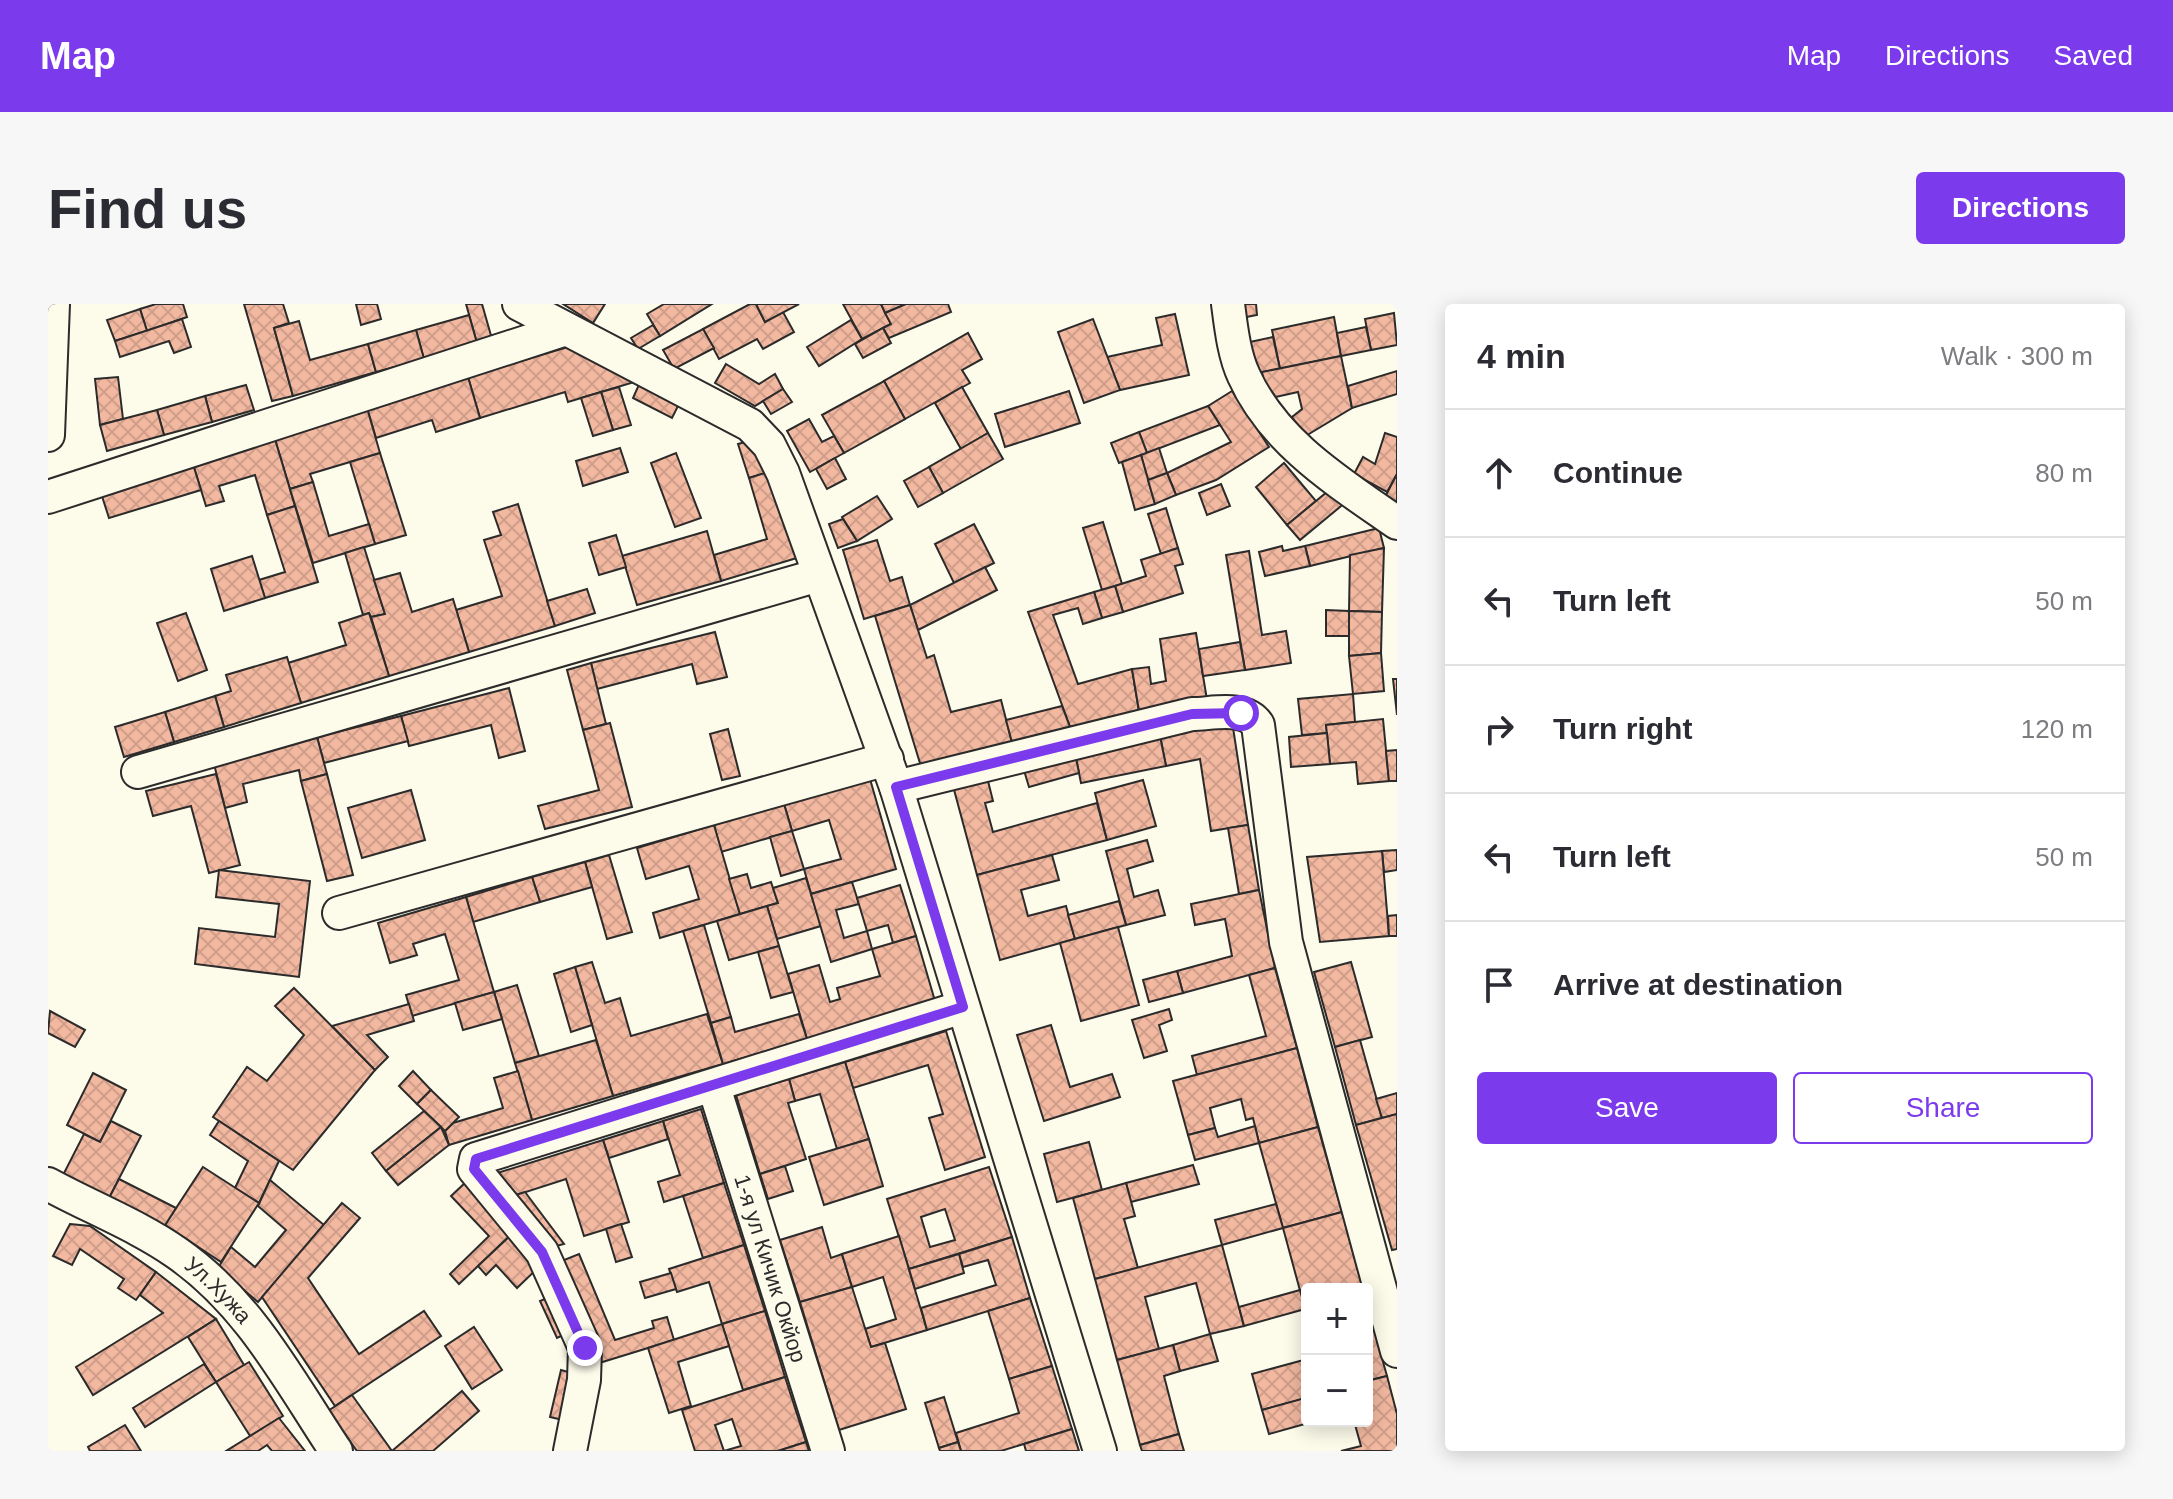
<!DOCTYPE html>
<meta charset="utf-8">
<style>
body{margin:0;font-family:Helvetica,sans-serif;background:#f7f7f7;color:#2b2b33}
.controls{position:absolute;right:24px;bottom:24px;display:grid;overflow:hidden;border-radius:8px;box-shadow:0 4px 20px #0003}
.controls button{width:72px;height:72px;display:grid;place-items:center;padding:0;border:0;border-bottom:2px solid #e1e1e2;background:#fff;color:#2b2b33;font:40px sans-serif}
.stop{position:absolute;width:24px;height:24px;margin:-18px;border:6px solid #7c3aed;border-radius:50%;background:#fff}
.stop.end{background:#7c3aed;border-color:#fff;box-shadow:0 2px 8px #0008}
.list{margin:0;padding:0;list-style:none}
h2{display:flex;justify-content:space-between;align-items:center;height:104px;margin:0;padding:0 32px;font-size:34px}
h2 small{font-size:26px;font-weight:400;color:#7c7c81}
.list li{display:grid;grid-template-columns:52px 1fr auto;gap:24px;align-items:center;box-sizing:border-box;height:128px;padding:0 32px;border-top:2px solid #e1e1e2}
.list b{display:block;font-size:30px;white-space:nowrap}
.list em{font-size:26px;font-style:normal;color:#7c7c81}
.actions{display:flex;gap:16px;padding:24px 32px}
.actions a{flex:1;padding:18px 0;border:2px solid #7c3aed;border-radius:8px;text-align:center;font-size:28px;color:#7c3aed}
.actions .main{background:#7c3aed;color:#fff}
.icon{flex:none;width:44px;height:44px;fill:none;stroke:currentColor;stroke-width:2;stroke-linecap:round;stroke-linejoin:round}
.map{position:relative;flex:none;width:1349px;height:1147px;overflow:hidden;border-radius:8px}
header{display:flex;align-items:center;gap:48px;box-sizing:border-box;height:112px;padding:0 40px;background:#7c3aed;color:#fff}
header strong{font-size:38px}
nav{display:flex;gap:44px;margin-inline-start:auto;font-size:28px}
.intro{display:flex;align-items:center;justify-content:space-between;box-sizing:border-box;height:192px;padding:0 48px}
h1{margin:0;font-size:56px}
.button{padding:20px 36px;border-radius:8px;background:#7c3aed;color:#fff;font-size:28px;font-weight:700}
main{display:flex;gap:48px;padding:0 48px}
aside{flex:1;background:#fff;border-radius:8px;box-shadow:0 4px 20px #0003}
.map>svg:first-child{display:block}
.building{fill:url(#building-cross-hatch);stroke:#2b2b2b;stroke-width:2;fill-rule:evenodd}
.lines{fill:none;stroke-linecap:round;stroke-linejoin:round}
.minor-casing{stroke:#2b2b2b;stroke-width:36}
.minor{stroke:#fdfbea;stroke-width:32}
.route{stroke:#7c3aed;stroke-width:10}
.labels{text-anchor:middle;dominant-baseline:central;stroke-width:6;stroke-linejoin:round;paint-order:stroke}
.street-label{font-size:22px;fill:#2b2b2b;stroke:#fdfbea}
</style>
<header>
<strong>Map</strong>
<nav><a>Map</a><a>Directions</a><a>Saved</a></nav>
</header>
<div class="intro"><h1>Find us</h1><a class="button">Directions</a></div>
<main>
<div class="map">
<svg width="1349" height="1147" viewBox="0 0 1349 1147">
<defs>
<pattern id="building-cross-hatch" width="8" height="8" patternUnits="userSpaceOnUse" patternTransform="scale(2)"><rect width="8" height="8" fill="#f2b8a0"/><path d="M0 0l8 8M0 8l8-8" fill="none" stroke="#d09e8a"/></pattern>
</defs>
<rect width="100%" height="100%" fill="#fdfbea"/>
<g class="building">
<polygon points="108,0 135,0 139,13 99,27 92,5"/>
<polygon points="196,0 235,0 241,19 226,24 245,92 224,97"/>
<polygon points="308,0 329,0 333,15 313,21"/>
<polygon points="418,0 434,0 444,35 429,39"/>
<polygon points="515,0 557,0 545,19"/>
<polygon points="616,0 664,0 612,32 599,10"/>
<polygon points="702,0 708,0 717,18 735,8 746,28 715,45 709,35 671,55 655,25"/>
<polygon points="708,0 751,0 717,18"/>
<polygon points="795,0 833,0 843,20 814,35"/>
<polygon points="833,0 858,0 837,9"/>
<polygon points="858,0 900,0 903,8 841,34 835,24 843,20 837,9"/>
<polygon points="1191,0 1208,0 1209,11 1193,14"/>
<polygon points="92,5 99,27 67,37 59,16"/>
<polygon points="1346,9 1349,41 1323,46 1317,15"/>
<polygon points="1127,10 1141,71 1072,86 1059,53 1114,41 1108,14"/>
<polygon points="421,11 429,39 376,55 368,26"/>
<polygon points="1286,13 1293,52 1232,65 1224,26"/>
<polygon points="134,15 143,43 126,49 121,37 72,53 67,37"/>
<polygon points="1045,15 1072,86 1036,99 1010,28"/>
<polygon points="803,16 814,35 771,62 759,43"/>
<polygon points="251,17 262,56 320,40 328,68 245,92 226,24"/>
<polygon points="605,21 612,32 590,45 583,34"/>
<polygon points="1318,23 1323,46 1293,52 1289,29"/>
<polygon points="835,24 843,39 815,54 807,40"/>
<polygon points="655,25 666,44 626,65 615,46"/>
<polygon points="368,26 376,55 328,68 320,40"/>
<polygon points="920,29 934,55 914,66 922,79 857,115 836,77"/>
<polygon points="1225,33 1232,65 1203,70 1197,39"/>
<polygon points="533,39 593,76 520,98 517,88 432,114 420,73"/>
<polygon points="1293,52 1304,104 1256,133 1244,113 1254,105 1250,88 1219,95 1214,68"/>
<polygon points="678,60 711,80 727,70 735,85 707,102 667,79"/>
<polygon points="1349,67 1349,90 1304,104 1300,82"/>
<polygon points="70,73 75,115 52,121 47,75"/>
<polygon points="420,73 432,114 388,128 384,116 328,134 319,104"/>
<polygon points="593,76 633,96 624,114 585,94"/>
<polygon points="836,77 857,115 796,149 774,111"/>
<polygon points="198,81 206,106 164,118 157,92"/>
<polygon points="571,83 583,121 565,126 553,88"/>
<polygon points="914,83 940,129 913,145 887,99"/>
<polygon points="735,85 744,98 723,110 715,97"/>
<polygon points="1021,87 1032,119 957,143 947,110"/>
<polygon points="1184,87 1221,143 1168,176 1128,191 1119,169 1183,138 1160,102"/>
<polygon points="553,88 565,126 545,132 533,94"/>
<polygon points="157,92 164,118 116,131 109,106"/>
<polygon points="1160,102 1172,121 1099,149 1091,128"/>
<polygon points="319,104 332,149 262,170 265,178 242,185 226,132"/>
<polygon points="109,106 116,131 59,147 52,121"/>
<polygon points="761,115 774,138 786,132 796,149 762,168 739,127"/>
<polygon points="1091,128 1099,149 1071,159 1063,139"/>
<polygon points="940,129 955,155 895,189 881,163"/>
<polygon points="1337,129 1349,133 1349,170 1339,188 1306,170 1315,153 1327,160"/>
<polygon points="226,132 247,202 219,211 207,171 171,182 176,197 158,202 144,157"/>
<polygon points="708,135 718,169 701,174 690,140"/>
<polygon points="572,144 580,168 535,182 528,157"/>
<polygon points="1111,144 1119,169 1100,176 1093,151"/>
<polygon points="332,149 358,231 327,240 302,158"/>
<polygon points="628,149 653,214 627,223 603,159"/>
<polygon points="1093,151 1107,200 1087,206 1074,158"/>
<polygon points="787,154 798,175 779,185 768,165"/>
<polygon points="144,157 153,186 61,214 52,186"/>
<polygon points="1236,159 1268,197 1239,221 1208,183"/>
<polygon points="881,163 895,189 870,203 856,177"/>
<polygon points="726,166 752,253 673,277 666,251 719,235 701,174"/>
<polygon points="1119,169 1128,191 1107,200 1100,176"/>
<polygon points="1349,170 1349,200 1337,193"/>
<polygon points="265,178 281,232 321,220 327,240 265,259 242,185"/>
<polygon points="1173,180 1182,202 1159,211 1151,189"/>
<polygon points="1285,183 1298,198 1252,236 1239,221"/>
<polygon points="829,192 844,215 809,237 794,213"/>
<polygon points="470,200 507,322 421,348 408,306 454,292 436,236 453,231 445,208"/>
<polygon points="247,202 270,278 217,294 211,276 237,268 219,211"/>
<polygon points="1118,204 1130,244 1113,250 1100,210"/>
<polygon points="795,215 809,237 790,244 781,220"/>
<polygon points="1055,218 1074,280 1054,286 1035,224"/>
<polygon points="926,220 946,259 906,279 887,240"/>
<polygon points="1331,224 1336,244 1262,262 1257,242"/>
<polygon points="659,227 673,277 589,301 574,252"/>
<polygon points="568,231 578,263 551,271 541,239"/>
<polygon points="829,236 842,277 854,273 862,301 816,315 795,246"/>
<polygon points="1234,242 1235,247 1257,242 1262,262 1217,272 1211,248"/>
<polygon points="316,243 337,310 323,313 321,309 315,311 297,249"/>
<polygon points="1130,244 1135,260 1127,262 1135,289 1075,308 1067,282 1098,272 1093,256"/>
<polygon points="1336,244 1334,308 1301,307 1302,251"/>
<polygon points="1201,247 1214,331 1238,327 1243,359 1197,366 1178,251"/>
<polygon points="204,252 217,294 176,307 163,265"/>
<polygon points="937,263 949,286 870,326 862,301"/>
<polygon points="352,269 364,308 405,295 421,348 341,372 323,313 337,310 326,276"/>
<polygon points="1067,282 1075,308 1054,314 1046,288"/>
<polygon points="539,285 547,309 507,322 499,297"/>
<polygon points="1046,288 1054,314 1035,320 1030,304 1005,311 1030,380 1084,365 1092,413 1025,431 980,308"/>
<polygon points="862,301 879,354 886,351 903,408 953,396 966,446 875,469 827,312"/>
<polygon points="1278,306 1301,307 1301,332 1278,332"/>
<polygon points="1301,307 1334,308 1333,349 1301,352"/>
<polygon points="138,309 159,366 130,377 109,319"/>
<polygon points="321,309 341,372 253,399 240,359 298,341 291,319"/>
<polygon points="667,328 679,373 649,380 644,360 549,385 543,359"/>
<polygon points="1148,329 1160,402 1092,413 1084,365 1101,363 1103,380 1118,377 1112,335"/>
<polygon points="1192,338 1197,366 1155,372 1151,345"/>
<polygon points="1333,349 1336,387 1305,390 1301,352"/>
<polygon points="239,353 253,399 176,423 167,392 183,387 178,371"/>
<polygon points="543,359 558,420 535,426 519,366"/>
<polygon points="1345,375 1349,375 1349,411"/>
<polygon points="461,384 477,447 451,454 443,421 361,442 353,412"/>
<polygon points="1305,390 1307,418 1278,421 1279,429 1254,431 1250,395"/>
<polygon points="167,392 176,423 126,438 117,408"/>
<polygon points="1014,402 1025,431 966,446 958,416"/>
<polygon points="117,408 126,438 76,453 67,423"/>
<polygon points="353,412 360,437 276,459 269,433"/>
<polygon points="1335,415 1341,477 1310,480 1308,458 1282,460 1278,421"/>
<polygon points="1184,417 1200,521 1163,527 1152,455 1118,462 1112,432"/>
<polygon points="562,419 584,503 497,525 490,502 551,486 535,426"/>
<polygon points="680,425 692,472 674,476 662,430"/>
<polygon points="1279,429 1282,460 1243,463 1241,433"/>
<polygon points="1112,432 1118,462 1033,479 1027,449"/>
<polygon points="269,433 279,470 253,477 251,466 195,480 199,498 177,504 166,460"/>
<polygon points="1349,446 1349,477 1341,477 1338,447"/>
<polygon points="1027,449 1031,469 981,483 975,463"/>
<polygon points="168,470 192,561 161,569 143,502 105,512 98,487"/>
<polygon points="279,470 305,571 279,577 253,477"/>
<polygon points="939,473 945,497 937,499 945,528 1049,499 1059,536 929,571 905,482"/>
<polygon points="822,475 848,565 763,590 756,565 793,555 781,516 744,527 736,500"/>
<polygon points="1095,476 1108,522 1059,536 1047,489"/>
<polygon points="363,486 377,536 314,554 300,504"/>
<polygon points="736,500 744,527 673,548 666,521"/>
<polygon points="666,521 692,610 612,634 605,609 651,595 641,562 598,575 589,544"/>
<polygon points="1200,521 1211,586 1191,590 1180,524"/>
<polygon points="744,527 756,565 733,572 722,533"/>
<polygon points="1099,536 1105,557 1079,565 1086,593 1110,586 1117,611 1078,621 1058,547"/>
<polygon points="1349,546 1349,566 1336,568 1334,547"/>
<polygon points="1334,547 1341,632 1272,638 1259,553"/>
<polygon points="561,551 584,628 559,635 537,558"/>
<polygon points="1004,551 1011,576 973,586 980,612 1018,602 1027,635 952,656 929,571"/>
<polygon points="537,558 544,583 492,598 484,573"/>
<polygon points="171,566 262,577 251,673 147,660 151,624 227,633 231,600 168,593"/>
<polygon points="699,570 703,584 723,578 730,599 692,610 681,575"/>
<polygon points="484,573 492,598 425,618 418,593"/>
<polygon points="758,574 773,622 729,635 719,602 730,599 725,584"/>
<polygon points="804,578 811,600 788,606 796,634 819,627 824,645 783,658 763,590"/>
<polygon points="852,581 868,632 845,639 840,621 819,627 809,594"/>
<polygon points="1211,586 1227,664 1135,689 1129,667 1184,652 1177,615 1147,621 1143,600"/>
<polygon points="418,593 446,688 364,712 358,691 411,676 397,630 365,640 369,651 342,659 330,619"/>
<polygon points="1071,597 1078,621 1027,635 1020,611"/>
<polygon points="719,602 731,642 681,656 669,617"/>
<polygon points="1349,611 1349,632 1341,632 1340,612"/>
<polygon points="656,621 683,713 663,719 635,627"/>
<polygon points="1070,623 1091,701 1033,717 1012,639"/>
<polygon points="868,632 887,697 759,735 740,670 771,661 782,698 792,695 789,684 832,672 824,645"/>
<polygon points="731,642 745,688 723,694 710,648"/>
<polygon points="544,658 557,699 572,694 583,732 659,710 675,760 565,792 527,663"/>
<polygon points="1303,658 1324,733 1287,743 1266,668"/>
<polygon points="527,663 544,721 523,728 506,670"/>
<polygon points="1227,664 1249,744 1149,771 1144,752 1218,732 1201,671"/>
<polygon points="1129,667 1135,689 1101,698 1095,676"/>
<polygon points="469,681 491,752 467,759 446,688"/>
<polygon points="246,684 327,766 245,866 165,813 199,763 219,777 256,731 227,702"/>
<polygon points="446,688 454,715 415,726 407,699"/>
<polygon points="361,700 366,717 319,731 340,753 327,766 284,722"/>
<polygon points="1121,705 1124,716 1111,721 1119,747 1096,754 1084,716"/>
<polygon points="2,707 37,726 27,743 0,729"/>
<polygon points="751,710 759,735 675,760 663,719 683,713 687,728"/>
<polygon points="1003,721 1022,783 1064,770 1072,793 996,817 969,731"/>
<polygon points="898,727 937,853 897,866 881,814 895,810 880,761 805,784 797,758"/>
<polygon points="548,736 565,792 484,816 467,759"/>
<polygon points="1312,736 1334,814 1308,821 1287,743"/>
<polygon points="1249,744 1270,823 1211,839 1205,814 1198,816 1193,795 1162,804 1167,824 1140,831 1125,777"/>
<polygon points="797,758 821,835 789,845 772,790 747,797 741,775"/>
<polygon points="365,767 383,786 369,800 351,782"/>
<polygon points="470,767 484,816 401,841 397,827 405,819 455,804 446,774"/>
<polygon points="45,769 78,786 52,838 19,821"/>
<polygon points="741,775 747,797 740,799 758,855 712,870 688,791"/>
<polygon points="383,786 411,813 397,827 369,800"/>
<polygon points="1349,789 1349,810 1334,814 1328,795"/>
<polygon points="653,805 676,879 616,898 610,878 632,871 615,817"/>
<polygon points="376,807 393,823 338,867 324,849"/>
<polygon points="1349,810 1349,945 1344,946 1308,821"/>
<polygon points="63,817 93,832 59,898 13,875 36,830 52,838"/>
<polygon points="171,817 231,857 211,899 187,884 200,857 162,831"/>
<polygon points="615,817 620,835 561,854 555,836"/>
<polygon points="1207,822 1211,839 1147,856 1140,831 1167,824 1170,833"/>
<polygon points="393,823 401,841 350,881 338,867"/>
<polygon points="1270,823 1294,908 1235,924 1211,839"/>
<polygon points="821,835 835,882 776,901 761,853"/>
<polygon points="555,836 581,918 536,932 518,875 459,894 443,871"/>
<polygon points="1041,838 1054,886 1009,898 996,850"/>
<polygon points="1145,861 1151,880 1083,898 1078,879"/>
<polygon points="737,862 745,887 720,895 712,870"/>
<polygon points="155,863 211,899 173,958 117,921"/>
<path d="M941 863 964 933 861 965 839 895ZM897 905 907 936 882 943 873 913Z"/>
<polygon points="71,875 128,904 114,926 59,898"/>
<polygon points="222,876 276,921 210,998 170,964 183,943 207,963 238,926 210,902"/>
<polygon points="419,877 467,927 411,980 402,970 441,932 403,892"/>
<polygon points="676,879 696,941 655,954 635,892"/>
<polygon points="1078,879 1087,912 1076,915 1090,964 1047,975 1025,894"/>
<polygon points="477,888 516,940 497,945 459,894"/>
<polygon points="294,899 312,914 260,974 311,1050 376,1007 393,1032 287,1102 214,993"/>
<polygon points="1228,900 1235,924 1174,941 1167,916"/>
<polygon points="1294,908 1315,985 1259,985 1257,1005 1235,924"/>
<polygon points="22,920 42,922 108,968 88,996 70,984 76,975 32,945 24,961 5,952"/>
<polygon points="573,920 584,953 568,958 558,925"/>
<polygon points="774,923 783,954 794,950 804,983 752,998 732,936"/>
<polygon points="465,929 494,960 469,984 448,961 438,971 430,962"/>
<polygon points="851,932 879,1026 823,1043 817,1025 848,1015 835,973 804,983 794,950"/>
<polygon points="964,933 982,994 879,1026 873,1004 948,981 940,956 915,963 911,950"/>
<polygon points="696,941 717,1007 674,1020 661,978 629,988 621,965"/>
<polygon points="1174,941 1196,1022 1162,1030 1148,979 1097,993 1111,1045 1069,1056 1047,975"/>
<polygon points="531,950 567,1036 606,1024 604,1017 619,1013 626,1036 548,1060 506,960"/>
<polygon points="911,950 916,969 867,985 861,965"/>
<polygon points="108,968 168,1015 45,1091 28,1063 115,1009 92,991"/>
<polygon points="623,969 628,985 597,994 592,978"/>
<polygon points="804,983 823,1043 837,1039 858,1105 791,1126 752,998"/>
<polygon points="1252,986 1257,1005 1196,1022 1191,1003"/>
<polygon points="506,991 522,1028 509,1034 492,997"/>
<polygon points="982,994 1004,1062 961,1075 940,1007"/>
<polygon points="1319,1001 1339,1072 1319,1077"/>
<polygon points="717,1007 737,1073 695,1086 674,1020"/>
<polygon points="168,1015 196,1061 168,1078 140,1033"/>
<polygon points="674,1020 681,1042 630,1058 643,1102 621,1109 600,1044"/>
<polygon points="426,1023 454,1066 424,1085 397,1042"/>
<polygon points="1162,1030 1170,1057 1132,1067 1125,1041"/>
<polygon points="1125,1041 1132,1067 1116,1072 1131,1130 1092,1141 1069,1056"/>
<polygon points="1259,1055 1259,1094 1214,1106 1204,1070"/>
<polygon points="201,1058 235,1112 202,1132 168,1078"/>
<polygon points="156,1060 168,1078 97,1123 85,1104"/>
<polygon points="1004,1062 1024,1125 953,1147 913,1147 908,1129 971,1109 961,1075"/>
<polygon points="513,1066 531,1071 519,1117 502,1113"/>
<polygon points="1339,1072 1349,1110 1349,1147 1293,1147 1313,1142 1306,1117 1319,1117 1319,1077"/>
<polygon points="737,1073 758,1138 730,1147 676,1147 693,1142 684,1115 667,1121 676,1147 647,1147 634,1106"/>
<polygon points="414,1087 431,1107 385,1147 309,1147 280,1107 304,1091 344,1147"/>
<polygon points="896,1093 910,1138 891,1144 877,1099"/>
<polygon points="1257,1094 1259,1117 1264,1118 1221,1130 1214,1106"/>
<polygon points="231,1114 257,1147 224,1147 219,1141 210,1147 178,1147"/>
<polygon points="77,1121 93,1147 42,1147 40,1143"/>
<polygon points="1024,1125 1031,1147 978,1147 976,1140"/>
<polygon points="1131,1130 1136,1147 1094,1147 1092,1141"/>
<polygon points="758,1138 761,1147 730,1147"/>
<polygon points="910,1138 913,1147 892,1147 891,1144"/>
</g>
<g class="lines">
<defs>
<g id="minor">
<polyline points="471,0 702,121 721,141 735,169 848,483 1052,1147"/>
<path d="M1180 0C1183 23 1186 51 1196 72 1226 139 1292 179 1349 219"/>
<polyline points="0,131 5,0"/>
<polyline points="0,193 518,25"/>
<polyline points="90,468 771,271"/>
<path d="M848 483 1144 410C1164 410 1197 401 1210 421L1238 638 1349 1047"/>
<polyline points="291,609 839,455"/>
<path id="s1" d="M666 783 780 1147"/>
<path id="s2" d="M0 880C42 903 91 922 129 949 202 1000 240 1075 288 1147"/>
<polyline points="522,1147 536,1076 537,1044 494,948 426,865 428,855 915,703"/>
</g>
</defs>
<use href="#minor" class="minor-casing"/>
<use href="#minor" class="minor"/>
</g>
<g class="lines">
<polyline class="route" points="537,1044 494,948 426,865 428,855 915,703 848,483 1144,410 1193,409"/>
</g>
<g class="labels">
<g class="street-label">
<text stroke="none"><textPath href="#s1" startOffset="190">1-я ул Кичик Окйор</textPath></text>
<text stroke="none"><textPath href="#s2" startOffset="202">Ул.Хужа</textPath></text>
</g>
</g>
</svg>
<div class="controls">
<button>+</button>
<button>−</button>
</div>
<div class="stop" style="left:1193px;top:409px"></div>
<div class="stop end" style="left:537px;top:1044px"></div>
</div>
<aside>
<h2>4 min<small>Walk · 300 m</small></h2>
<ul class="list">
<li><svg class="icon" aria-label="ahead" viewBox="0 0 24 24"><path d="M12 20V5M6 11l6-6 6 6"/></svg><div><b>Continue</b></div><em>80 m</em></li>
<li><svg class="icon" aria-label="left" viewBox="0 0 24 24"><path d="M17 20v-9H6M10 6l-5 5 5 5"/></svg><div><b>Turn left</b></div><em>50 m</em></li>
<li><svg class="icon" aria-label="right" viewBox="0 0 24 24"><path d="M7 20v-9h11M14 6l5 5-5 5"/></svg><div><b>Turn right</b></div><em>120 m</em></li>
<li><svg class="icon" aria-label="left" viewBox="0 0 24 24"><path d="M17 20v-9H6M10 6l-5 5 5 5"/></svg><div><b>Turn left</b></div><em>50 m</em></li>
<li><svg class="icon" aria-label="arrive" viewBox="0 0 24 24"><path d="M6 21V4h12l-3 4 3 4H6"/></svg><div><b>Arrive at destination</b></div></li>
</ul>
<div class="actions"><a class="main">Save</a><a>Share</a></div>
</aside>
</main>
